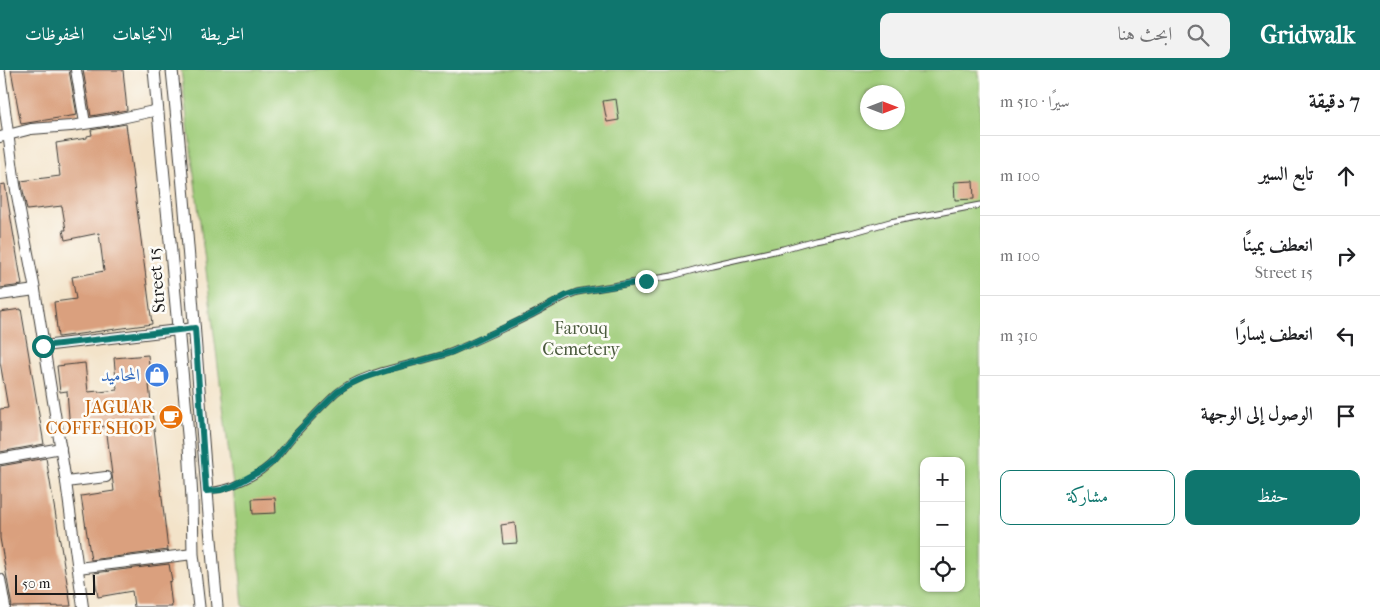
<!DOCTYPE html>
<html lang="ar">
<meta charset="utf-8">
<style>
body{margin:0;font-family:"IM FELL French Canon",Amiri,serif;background:#f2f2f2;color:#202124;direction:rtl}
.controls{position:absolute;right:15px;bottom:15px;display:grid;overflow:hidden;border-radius:10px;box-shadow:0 1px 4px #0004}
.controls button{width:45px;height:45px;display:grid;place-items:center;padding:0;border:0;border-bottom:1px solid #e0e0e0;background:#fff;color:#202124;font:25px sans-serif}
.compass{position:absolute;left:860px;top:15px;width:45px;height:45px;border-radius:50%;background:#fff;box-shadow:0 1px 4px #0004;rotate:90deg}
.scale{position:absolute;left:15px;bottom:12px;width:80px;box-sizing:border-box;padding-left:5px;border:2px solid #1c1c1c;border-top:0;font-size:14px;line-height:18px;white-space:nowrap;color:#1c1c1c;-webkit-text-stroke:4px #fdfcf7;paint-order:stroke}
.stop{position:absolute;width:15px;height:15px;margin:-11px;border:4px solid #0f766e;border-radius:50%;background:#fff}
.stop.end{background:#0f766e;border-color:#fff;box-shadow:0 1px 5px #0008}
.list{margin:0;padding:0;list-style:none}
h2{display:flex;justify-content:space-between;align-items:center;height:65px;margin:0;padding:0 20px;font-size:21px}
h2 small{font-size:16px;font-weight:400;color:#757577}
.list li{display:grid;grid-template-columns:32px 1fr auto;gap:15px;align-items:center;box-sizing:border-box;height:80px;padding:0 20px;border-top:1px solid #e0e0e0}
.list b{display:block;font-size:19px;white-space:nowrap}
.list p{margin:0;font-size:16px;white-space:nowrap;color:#757577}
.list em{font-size:16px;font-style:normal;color:#757577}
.actions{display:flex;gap:10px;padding:15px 20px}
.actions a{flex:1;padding:11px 0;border:1px solid #0f766e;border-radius:10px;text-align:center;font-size:18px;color:#0f766e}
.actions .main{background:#0f766e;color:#fff}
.icon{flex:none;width:28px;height:28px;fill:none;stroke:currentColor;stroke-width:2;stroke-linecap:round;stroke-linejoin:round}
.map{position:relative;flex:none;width:980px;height:537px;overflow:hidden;direction:ltr}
header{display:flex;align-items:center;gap:30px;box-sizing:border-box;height:70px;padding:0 25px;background:#0f766e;color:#fff}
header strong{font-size:24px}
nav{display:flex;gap:28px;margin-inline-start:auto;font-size:18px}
.search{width:350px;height:45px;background:#f2f2f2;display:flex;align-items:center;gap:12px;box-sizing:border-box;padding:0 18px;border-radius:10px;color:#757577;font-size:19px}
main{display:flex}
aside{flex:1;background:#fff}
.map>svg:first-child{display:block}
.green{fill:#9fcc79;stroke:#5e744a;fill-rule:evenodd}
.building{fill:#daa07e}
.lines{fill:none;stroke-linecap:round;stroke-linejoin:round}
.service-casing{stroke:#3c3a36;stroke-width:7}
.minor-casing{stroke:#3c3a36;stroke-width:12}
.tertiary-casing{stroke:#3c3a36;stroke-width:13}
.service{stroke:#fff;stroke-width:5}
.minor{stroke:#fff;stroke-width:10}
.tertiary{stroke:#fff;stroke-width:11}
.route{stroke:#0f766e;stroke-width:6}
.labels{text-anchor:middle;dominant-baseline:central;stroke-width:5;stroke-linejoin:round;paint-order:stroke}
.street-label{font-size:18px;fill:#1c1c1c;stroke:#fdfcf7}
.park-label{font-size:18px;fill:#4a5a3d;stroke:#fdfcf7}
.shop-label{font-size:18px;fill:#366cbe;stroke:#fdfcf7;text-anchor:end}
.food-label{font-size:18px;fill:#c56008;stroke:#fdfcf7;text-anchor:end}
</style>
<header>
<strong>Gridwalk</strong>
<div class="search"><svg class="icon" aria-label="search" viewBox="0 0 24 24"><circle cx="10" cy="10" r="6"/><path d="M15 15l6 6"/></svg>ابحث هنا</div>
<nav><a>الخريطة</a><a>الاتجاهات</a><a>المحفوظات</a></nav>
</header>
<main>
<aside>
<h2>7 دقيقة<small>سيرًا · 510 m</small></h2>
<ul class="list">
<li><svg class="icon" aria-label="ahead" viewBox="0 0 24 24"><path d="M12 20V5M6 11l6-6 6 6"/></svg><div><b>تابع السير</b></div><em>100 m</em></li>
<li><svg class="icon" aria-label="right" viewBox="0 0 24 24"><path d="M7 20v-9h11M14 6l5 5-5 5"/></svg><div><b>انعطف يمينًا</b><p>Street 15</p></div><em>100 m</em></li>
<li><svg class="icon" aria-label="left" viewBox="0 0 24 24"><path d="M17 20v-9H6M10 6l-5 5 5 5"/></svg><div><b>انعطف يسارًا</b></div><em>310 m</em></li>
<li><svg class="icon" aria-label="arrive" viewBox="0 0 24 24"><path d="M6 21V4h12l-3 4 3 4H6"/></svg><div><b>الوصول إلى الوجهة</b></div></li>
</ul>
<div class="actions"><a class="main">حفظ</a><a>مشاركة</a></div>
</aside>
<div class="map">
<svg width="980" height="537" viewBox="0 0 980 537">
<rect width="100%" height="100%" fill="#fdfcf7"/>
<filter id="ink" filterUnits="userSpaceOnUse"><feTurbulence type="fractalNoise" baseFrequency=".02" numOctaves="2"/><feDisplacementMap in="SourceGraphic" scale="10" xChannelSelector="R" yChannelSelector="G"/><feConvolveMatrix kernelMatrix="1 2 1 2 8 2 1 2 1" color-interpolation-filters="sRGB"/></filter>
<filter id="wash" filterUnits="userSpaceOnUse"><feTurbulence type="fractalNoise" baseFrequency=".0096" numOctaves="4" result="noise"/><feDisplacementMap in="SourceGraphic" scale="20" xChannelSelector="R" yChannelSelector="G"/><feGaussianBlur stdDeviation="1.12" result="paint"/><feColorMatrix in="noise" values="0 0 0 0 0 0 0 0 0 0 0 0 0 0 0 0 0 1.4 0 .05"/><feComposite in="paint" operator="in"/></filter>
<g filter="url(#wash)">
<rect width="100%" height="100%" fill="#f3e3c9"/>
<path class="green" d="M181 0H978L980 11V537H243L233 416ZM868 22H898V52H868ZM924 391H961V518H924Z"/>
<g id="blocks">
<g class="building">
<polygon points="11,0 69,0 77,45 21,54"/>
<polygon points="83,0 123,0 127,40 91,46"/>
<polygon points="616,29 619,50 607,52 603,31"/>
<polygon points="126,54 152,254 58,267 54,232 76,229 72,207 104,201 99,163 65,170 63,160 66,160 62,136 27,140 21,111 60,106 56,73 87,68 87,66 92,65 91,60"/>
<polygon points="973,111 974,129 955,130 954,112"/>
<polygon points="5,114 22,215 0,218 0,115"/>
<polygon points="21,239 44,374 0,382 0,339 8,338 0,292 0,242"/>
<polygon points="148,285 151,315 149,315 168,480 91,490 81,426 114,421 106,356 70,360 67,321 60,322 57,296 85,293 88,322 99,321 99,322 117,320 114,288"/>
<polygon points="46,388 71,536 12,537 0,468 0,396"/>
<polygon points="275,428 276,443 253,444 252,429"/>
<polygon points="515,453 517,473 503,474 501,455"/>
<polygon points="169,494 172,511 169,512 172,537 134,537 132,521 98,527 94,503"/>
</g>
</g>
</g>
<g filter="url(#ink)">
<use href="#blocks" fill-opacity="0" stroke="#3c3a36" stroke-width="1"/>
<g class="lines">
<defs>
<path id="service" d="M207 421C231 419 257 408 274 390 282 382 288 372 296 364 309 350 322 336 336 323 364 298 419 295 453 281 480 270 507 257 533 244 547 237 561 228 577 222L672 206 712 195 783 179 815 170 851 163 890 152 980 135"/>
<g id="minor">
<polyline points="76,0 85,53"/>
<polyline points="0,3 15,115 35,220 66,412 83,537"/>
<polyline points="0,67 31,59 71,56 117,49 158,40"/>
<polyline points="0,225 35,220"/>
<polyline points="43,276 195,258"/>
<polyline points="0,389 61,378"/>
<polyline points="66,412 106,407"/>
<polyline points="78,498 193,484"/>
<polyline points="0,509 5,537"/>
</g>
<g id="tertiary">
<polyline points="154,0 189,375 192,430 193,484 199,537"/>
<path d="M172 0C191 179 200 358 217 537"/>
</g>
</defs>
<use href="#service" class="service-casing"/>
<use href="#minor" class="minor-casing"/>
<use href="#tertiary" class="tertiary-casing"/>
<use href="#service" class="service"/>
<use href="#minor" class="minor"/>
<use href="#tertiary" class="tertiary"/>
</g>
</g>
<g class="lines" filter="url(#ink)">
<polyline class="route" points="43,276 195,258 206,421 221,420 233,416 262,400 274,391 295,364 337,322 348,315 361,309 395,298 452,282 533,244 567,225 577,222 646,211"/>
</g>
<defs>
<symbol id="shop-disc" viewBox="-11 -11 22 22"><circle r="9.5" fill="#3f7fe0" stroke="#fdfcf7"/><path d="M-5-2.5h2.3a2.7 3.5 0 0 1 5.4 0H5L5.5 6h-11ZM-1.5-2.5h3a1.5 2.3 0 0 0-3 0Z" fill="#fff"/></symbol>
<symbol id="cafe-disc" viewBox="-11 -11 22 22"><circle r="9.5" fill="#e8710a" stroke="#fdfcf7"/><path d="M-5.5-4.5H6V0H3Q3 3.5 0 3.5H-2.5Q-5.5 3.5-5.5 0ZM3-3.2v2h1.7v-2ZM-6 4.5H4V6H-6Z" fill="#fff"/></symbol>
</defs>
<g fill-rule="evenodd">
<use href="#shop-disc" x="143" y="291" width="28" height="28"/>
<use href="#cafe-disc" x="157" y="333" width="28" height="28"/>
</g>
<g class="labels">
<g class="street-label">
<text transform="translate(157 210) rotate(-95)">Street 15</text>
</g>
<g class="park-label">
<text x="581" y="258">Farouq<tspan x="581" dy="21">Cemetery</tspan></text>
</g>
<g class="shop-label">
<text x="140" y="305">المحاميد</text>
</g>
<g class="food-label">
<text x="154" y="337">JAGUAR<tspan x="154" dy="21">COFFE SHOP</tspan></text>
</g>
</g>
</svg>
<div class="controls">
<button>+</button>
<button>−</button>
<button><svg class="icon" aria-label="locate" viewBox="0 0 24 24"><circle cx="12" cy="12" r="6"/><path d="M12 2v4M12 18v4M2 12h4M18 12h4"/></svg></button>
</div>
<svg class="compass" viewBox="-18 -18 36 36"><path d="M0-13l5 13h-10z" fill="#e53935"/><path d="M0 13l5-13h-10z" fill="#757577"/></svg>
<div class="scale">50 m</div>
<div class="stop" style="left:43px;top:276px"></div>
<div class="stop end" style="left:646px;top:211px"></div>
</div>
</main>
